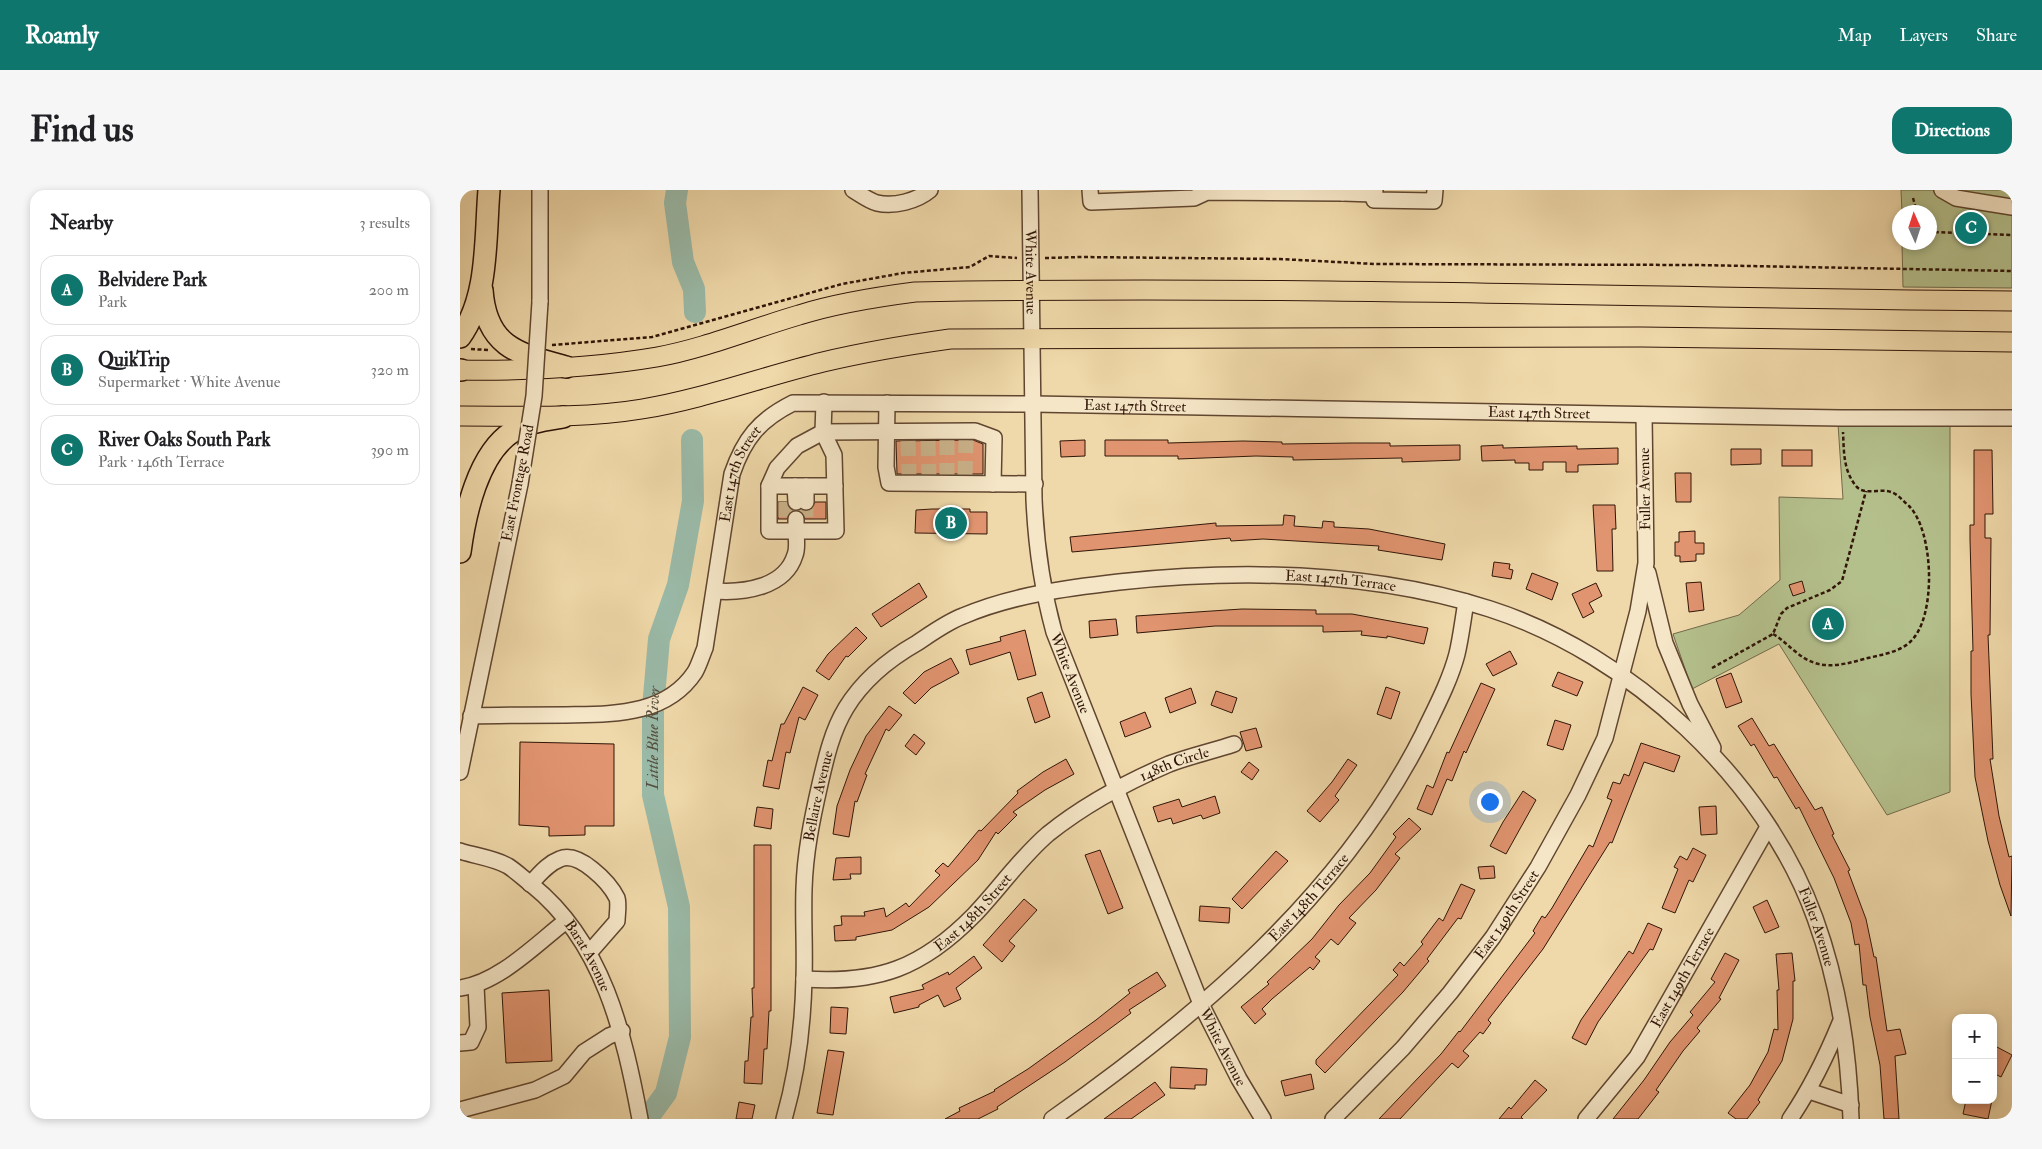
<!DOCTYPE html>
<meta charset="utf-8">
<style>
body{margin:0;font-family:"IM FELL Double Pica",serif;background:#f6f6f6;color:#202124}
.controls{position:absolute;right:15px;bottom:15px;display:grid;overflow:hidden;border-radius:10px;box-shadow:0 2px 8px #0003}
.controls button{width:45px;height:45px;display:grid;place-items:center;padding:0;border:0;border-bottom:1px solid #e0e0e0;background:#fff;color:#202124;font:25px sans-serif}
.compass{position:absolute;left:1432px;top:15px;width:45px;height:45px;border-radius:50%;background:#fff;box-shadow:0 2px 8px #0003;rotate:357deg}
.you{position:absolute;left:1029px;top:611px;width:18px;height:18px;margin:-12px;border:4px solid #fff;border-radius:50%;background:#1a73e8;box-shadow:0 0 0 8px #1a73e833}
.badge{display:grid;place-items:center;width:32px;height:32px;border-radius:50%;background:#0f766e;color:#fff;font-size:16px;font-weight:700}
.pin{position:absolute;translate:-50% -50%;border:2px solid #fff;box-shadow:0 1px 5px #0006}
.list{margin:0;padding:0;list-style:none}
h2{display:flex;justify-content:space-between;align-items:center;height:65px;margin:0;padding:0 20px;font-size:21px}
h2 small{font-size:16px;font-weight:400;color:#757577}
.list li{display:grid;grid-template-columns:32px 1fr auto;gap:15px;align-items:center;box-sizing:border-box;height:70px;margin:0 10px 10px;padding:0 10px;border:1px solid #e0e0e0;border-radius:15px}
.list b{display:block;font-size:19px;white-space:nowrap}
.list p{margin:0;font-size:16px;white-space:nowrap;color:#757577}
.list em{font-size:16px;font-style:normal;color:#757577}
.map{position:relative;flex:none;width:1552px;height:929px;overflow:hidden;border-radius:15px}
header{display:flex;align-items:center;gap:30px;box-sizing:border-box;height:70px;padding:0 25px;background:#0f766e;color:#fff}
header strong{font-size:24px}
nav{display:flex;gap:28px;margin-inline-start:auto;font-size:18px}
.intro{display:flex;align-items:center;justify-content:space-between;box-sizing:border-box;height:120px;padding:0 30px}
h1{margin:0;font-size:35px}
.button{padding:12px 22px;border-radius:15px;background:#0f766e;color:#fff;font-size:18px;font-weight:700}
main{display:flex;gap:30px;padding:0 30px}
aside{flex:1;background:#fff;border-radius:15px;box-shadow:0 2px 8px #0003}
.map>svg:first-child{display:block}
.green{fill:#b4c08c;stroke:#726a4a}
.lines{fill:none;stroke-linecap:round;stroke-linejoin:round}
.river{stroke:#9abaa8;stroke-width:22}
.building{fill:#e0946f;stroke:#301507}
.minor-tunnel{stroke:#c9b189;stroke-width:15;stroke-dasharray:15 8;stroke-linecap:butt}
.minor-casing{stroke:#604630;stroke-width:18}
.major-casing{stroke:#301507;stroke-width:21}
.highway-casing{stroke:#301507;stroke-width:24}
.path{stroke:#301507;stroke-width:2.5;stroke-dasharray:4 2.5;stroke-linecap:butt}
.minor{stroke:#f5e6c7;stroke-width:15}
.major{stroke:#efd8a9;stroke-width:19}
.highway{stroke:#efd8a9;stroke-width:21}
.minor-bridge-casing{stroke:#604630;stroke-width:18;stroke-linecap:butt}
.minor-bridge{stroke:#f5e6c7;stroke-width:15}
.labels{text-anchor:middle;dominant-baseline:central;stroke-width:4.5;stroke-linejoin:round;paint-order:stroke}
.street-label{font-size:15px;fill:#301507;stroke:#f5e6c7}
.water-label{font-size:16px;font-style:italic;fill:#554f3f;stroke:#f5e6c7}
</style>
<header>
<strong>Roamly</strong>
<nav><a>Map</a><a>Layers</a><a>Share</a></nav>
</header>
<div class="intro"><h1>Find us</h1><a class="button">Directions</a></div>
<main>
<aside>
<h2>Nearby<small>3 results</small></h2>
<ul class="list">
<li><span class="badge">A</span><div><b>Belvidere Park</b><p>Park</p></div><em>200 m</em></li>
<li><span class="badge">B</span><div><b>QuikTrip</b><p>Supermarket · White Avenue</p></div><em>320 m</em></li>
<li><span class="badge">C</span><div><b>River Oaks South Park</b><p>Park · 146th Terrace</p></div><em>390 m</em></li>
</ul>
</aside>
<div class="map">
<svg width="1552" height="929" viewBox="0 0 1552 929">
<rect width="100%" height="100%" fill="#efd8a9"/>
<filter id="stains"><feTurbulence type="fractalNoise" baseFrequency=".004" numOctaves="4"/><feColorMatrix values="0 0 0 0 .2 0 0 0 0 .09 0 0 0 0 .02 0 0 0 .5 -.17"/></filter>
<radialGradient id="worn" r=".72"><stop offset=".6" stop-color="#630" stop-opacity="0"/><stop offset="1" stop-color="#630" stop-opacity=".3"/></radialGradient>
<g class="green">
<polygon points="1441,0 1552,0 1552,98 1443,97 1442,53 1470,52 1470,22 1442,22"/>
<polygon points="1378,234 1490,236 1490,602 1427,625 1319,454 1232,499 1213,444 1279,425 1320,390 1319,307 1383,309"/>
</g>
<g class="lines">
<g class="river">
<polyline points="217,0 215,13 223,72 234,99 235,122"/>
<path id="s1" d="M187 929 206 903 220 847 219 717 193 605V518L199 449 218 395 233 311 232 250"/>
</g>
</g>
<g class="building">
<polygon points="513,250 523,254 523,284 437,284 436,251"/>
<polygon points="625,250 625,266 601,267 600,251"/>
<polygon points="645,250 708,250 708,253 783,251 822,252 822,254 892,253 930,253 930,256 1000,255 1000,270 942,272 942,268 833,270 833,267 796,266 718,269 718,266 645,266"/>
<polygon points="1043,255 1043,258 1117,256 1117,259 1158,258 1158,274 1118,275 1118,282 1106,282 1106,272 1083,272 1083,280 1069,280 1069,273 1055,273 1055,270 1022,271 1021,256"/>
<polygon points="1271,259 1301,259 1301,274 1271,275"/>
<rect x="1322" y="260" width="30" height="16"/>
<polygon points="1514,260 1532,260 1533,324 1525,324 1525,348 1531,348 1530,445 1528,445 1533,569 1530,569 1539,626 1549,667 1552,666 1551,726 1540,695 1528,651 1515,587 1511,504 1511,461 1513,461 1510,349 1510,335 1514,335"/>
<polygon points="1215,283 1231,283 1231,312 1216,312"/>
<polygon points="318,312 327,312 332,321 327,329 318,329"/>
<polygon points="355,312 366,312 366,329 345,329 339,320 350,320"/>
<polygon points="1133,315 1155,315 1156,339 1152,339 1153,381 1137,381"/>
<polygon points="472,319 510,319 510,322 527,322 527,344 455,343 456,320"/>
<polygon points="824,325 835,326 834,336 862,338 863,331 874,332 874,337 909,339 985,354 982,370 918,360 919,356 803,349 771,351 770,348 612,362 610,347 756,333 756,336 823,335"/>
<polygon points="1235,341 1235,353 1244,353 1244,364 1236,364 1236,371 1220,372 1220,366 1215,366 1215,352 1219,352 1219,342"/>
<polygon points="1034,372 1050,374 1049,379 1053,380 1051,389 1032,386"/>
<polygon points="1072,383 1098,393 1092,410 1066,399"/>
<polygon points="1342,391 1345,402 1333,406 1329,395"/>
<polygon points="1241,392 1244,420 1229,422 1226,393"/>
<polygon points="459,393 467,407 421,437 412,424"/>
<polygon points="1136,393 1142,406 1129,413 1134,422 1123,428 1112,404"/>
<polygon points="782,419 856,420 856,424 892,424 968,438 964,454 927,446 927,448 901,445 902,441 863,442 863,436 755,436 677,443 676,426"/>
<polygon points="656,429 658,445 630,448 629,431"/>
<polygon points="396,437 407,448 388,467 386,466 369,490 356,481 368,464"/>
<polygon points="565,440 576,485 558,490 550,462 510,475 506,460 541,451 540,447"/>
<polygon points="1050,461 1057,474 1033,486 1026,474"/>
<polygon points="491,468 499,483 471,498 455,514 443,503 464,482"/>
<polygon points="1098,482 1123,492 1117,506 1092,496"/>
<polygon points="1271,483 1282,512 1266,518 1256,489"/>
<polygon points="1021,493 1035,499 1006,563 1004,561 992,591 987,589 972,625 957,619 967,595 973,598 987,562 989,563"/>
<polygon points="343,497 358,505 345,530 339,527 330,563 326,562 319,599 303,596 308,570 312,571 321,534 324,534"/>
<polygon points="926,497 940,502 931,529 917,524"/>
<polygon points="731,498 736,513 710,523 705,508"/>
<polygon points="756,501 777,508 772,523 751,515"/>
<polygon points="582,502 590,527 575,533 567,508"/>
<polygon points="429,516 442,525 429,541 426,539 405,584 407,585 397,612 395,611 389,647 373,644 377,616 390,580 406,546"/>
<polygon points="685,522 691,537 665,547 660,532"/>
<polygon points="1292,528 1309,556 1314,554 1355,620 1362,617 1374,644 1372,645 1390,680 1388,681 1406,729 1414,767 1416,767 1427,841 1440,839 1446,864 1435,866 1439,929 1424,929 1420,875 1410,827 1406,795 1403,795 1399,754 1395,755 1391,733 1374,688 1339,617 1336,619 1317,587 1314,588 1294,554 1291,556 1278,536"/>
<polygon points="1095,530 1111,535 1103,560 1087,555"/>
<polygon points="796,538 802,557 786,561 780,542"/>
<polygon points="454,544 465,553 456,565 445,556"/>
<polygon points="60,552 154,554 154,636 125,636 125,645 89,646 89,637 59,635"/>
<polygon points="1181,553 1220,566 1214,582 1184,572 1152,653 1150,652 1083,759 1028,830 1031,833 1023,844 1020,842 1003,861 1009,866 998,878 992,873 940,929 919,929 981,864 999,841 1000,842 1075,743 1073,741 1082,726 1085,728 1092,718 1129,655 1133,657 1152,610 1147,608 1153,592 1160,594 1164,584 1169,586"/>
<polygon points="606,569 614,584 585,600 553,622 557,625 538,644 536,642 518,670 469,717 432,740 396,747 396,750 375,751 374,736 382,735 381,726 405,726 404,722 424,718 426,727 446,713 449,717 480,685 475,681 483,673 488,677 519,640 521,641 558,603 557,601 583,582"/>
<polygon points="888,569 897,575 875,606 879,610 860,632 847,621 872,592"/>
<polygon points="789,572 799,580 792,590 781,582"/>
<polygon points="1063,601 1076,610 1046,664 1030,656 1043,632"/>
<polygon points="755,606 760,623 743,629 741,625 713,634 711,628 698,632 693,617 719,609 722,617"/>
<polygon points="1256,616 1257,644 1241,645 1239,617"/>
<polygon points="297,617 313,619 311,639 294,636"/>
<polygon points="949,628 961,639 935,664 940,668 916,700 889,728 896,733 878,755 871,749 855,767 860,771 853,780 850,777 812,809 802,819 806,824 795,834 781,817 809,794 807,792 852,749 879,715 910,683 936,647 933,644"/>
<polygon points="294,655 311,655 311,821 309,821 307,859 304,859 302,894 284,893 285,871 288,871 291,827 293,827 292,798 294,798"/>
<polygon points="1233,658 1246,665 1233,692 1229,690 1215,723 1202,718 1218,679 1214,677 1220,666 1227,670"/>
<polygon points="640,660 663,718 648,724 625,665"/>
<polygon points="816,661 828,671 782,719 772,709"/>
<polygon points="401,667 401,684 390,684 391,689 373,690 376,668"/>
<polygon points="1034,676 1035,688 1020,689 1018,677"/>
<polygon points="1001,694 1015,700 1001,729 998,728 967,769 969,771 943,802 865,883 856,874 856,870 938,785 933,780 940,772 944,776 963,754 961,752 979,728 983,731"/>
<polygon points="564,709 577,720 549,751 555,756 542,772 523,755"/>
<polygon points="1307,710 1319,737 1305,743 1293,717"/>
<polygon points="740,716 770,718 769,733 739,731"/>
<polygon points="1188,733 1202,739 1193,760 1190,759 1138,832 1126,855 1112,848 1121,830 1169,761 1173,764"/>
<polygon points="1265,763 1279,770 1259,808 1261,809 1237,838 1240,841 1223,861 1196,900 1199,902 1178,929 1153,929 1184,890 1210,852 1233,825 1230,822 1255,792 1251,789"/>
<polygon points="1332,763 1335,791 1333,791 1333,829 1322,871 1298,910 1300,912 1287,929 1276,929 1268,923 1290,895 1308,862 1314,839 1318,840 1317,800 1319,800 1316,764"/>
<polygon points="514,766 522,778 496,798 501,809 484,817 478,805 459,815 459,817 434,823 430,807 464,799 462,795 488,782 489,785"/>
<polygon points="697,782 706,796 669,820 671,823 605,872 537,917 538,919 518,929 485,929 500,921 499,918 535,901 534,900 568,879 636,830 670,803 668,800"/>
<polygon points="89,800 92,871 46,873 42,803"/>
<polygon points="371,817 388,818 386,844 370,843"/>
<polygon points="1537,857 1552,865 1541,887 1533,883 1533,863"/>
<polygon points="368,860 384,862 373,925 357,923"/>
<polygon points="711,877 747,879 746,895 735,895 735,899 710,898"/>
<polygon points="851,884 854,899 825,906 821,891"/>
<polygon points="1075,890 1087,900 1061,927 1063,929 1039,929 1049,917 1051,919"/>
<polygon points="695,892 705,905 671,929 644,929"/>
<polygon points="1506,910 1532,910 1528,929 1503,924"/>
<polygon points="279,912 295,915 292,929 276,929"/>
</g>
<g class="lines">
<g class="minor-tunnel">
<polyline points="487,250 487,286"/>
<polyline points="448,251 449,286"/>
<polyline points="468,251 469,286"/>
<polyline points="505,286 506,250"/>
<polyline points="326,312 326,329"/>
<polyline points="346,312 346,329"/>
</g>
<defs>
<g id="minor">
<polyline points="80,0 80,112"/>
<path d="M393 0C400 4 409 11 417 13 434 17 457 11 470 0"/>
<path id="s2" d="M570 0 574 309C576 355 582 398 594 442L741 814 779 889 803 929"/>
<polyline points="630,0 631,12 734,8 747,2 883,3 883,0"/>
<polyline points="915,0 914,10 974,11 975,0"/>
<polyline points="1482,0 1496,8 1552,17"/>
<polyline points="883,3 914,4"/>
<polyline points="427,213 426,277 429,293 575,294"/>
<polyline points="309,296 375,296"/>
<polyline points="335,296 336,312"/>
<polyline points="346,296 346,312"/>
<polyline points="336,329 336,341 309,341 309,296 317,278 337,256 363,242 515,241 534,248 533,294"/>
<polyline points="1188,383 1205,453 1230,514 1253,558"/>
<path d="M255 401C283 403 325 398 335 365 338 358 336 348 336 341H376L374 265 363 242 364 212"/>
<path id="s3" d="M11 526C43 525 75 525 106 525 152 524 206 526 235 482 239 475 242 465 245 458L272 284C284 249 299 230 333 213L573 214 1381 228H1552"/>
<polyline points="0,582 60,294"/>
<path id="s4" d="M0 661C15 666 34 668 48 676 56 681 64 689 72 695 143 752 164 843 180 929"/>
<path d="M70 694C79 685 87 674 100 669 119 661 149 692 157 708 159 714 157 725 157 731L129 763"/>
<path id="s5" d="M344 789C418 794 462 778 514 725 539 699 560 668 588 644 624 615 667 592 709 574 730 566 753 561 774 554"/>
<path d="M0 798C39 793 76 754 106 731"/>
<polyline points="0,853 11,852 18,837 16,796"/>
<polyline points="1349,901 1391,915"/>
<polyline points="0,920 75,900 104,886 124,862 149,846 162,841"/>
<path id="s6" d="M324 929C337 884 343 835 344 788 345 759 343 729 344 699 345 663 352 629 360 594 366 568 372 541 386 518 403 490 429 469 457 453 472 443 487 432 503 426 552 405 607 398 659 392 782 379 911 381 1030 419 1170 464 1305 589 1355 728 1378 791 1389 862 1391 929"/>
<path id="s7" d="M592 929C737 827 882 705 963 544 975 519 990 491 997 464 1001 447 1003 429 1006 412"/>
<path id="s8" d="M873 929 943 858 990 803 1033 747 1078 677 1118 605 1145 548 1178 421 1186 373 1184 225"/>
<path id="s9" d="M1126 929 1177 867 1308 637"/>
<path d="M1330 929C1351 898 1366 867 1380 833"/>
</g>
<g id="major">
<path d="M0 180C66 181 132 178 197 167 243 159 294 138 339 125 377 113 416 107 455 102 820 95 1186 108 1552 111"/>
<path d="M0 226C61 226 122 229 182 219 243 209 302 187 363 172 405 162 447 155 490 149L1181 147 1552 152"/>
</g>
<g id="highway">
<path d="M22 100C26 157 58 164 106 177"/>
<path d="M0 147C29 107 25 48 29 0"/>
<polyline points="0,180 1,180"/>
<path d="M0 362C5 324 18 264 52 242 67 232 85 230 103 227"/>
</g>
</defs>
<use href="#minor" class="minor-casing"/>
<use href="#major" class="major-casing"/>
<use href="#highway" class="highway-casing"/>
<g class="path">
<polyline points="1453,8 1457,22"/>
<polyline points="1470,38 1474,42 1552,45"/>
<polyline points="585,68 621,67 820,69 915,74 1238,75 1552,81"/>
<polyline points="92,155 192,147 382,94 443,83 510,77 529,66 557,68"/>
<polyline points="11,159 28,160"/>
<path d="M1313 444C1322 449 1328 456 1336 462 1358 481 1379 476 1404 469 1419 465 1438 463 1450 452 1477 428 1474 341 1449 316 1444 312 1438 304 1431 302 1420 298 1404 306 1396 296 1383 280 1384 261 1383 242"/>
<polyline points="1252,478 1313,444 1321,424 1327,418 1370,400 1382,391 1406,301"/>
</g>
<use href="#minor" class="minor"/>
<use href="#major" class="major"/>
<use href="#highway" class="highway"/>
<defs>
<polyline id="minor-bridge" points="60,294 74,206 80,112"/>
</defs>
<use href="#minor-bridge" class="minor-bridge-casing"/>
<use href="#minor-bridge" class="minor-bridge"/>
</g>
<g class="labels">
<g class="street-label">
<text stroke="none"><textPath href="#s2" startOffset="82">White Avenue</textPath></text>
<text stroke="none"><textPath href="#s3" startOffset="878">East 147th Street</textPath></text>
<text stroke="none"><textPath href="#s3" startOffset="1282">East 147th Street</textPath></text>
<text stroke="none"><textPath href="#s3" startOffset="442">East 147th Street</textPath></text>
<text transform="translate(58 293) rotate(-79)">East Frontage Road</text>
<text transform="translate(1185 299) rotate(-91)">Fuller Avenue</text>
<text stroke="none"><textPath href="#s6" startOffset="952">East 147th Terrace</textPath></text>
<text stroke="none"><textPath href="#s2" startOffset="488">White Avenue</textPath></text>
<text stroke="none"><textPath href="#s5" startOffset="444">148th Circle</textPath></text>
<text stroke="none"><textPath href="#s6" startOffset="326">Bellaire Avenue</textPath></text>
<text stroke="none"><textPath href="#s7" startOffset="340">East 148th Terrace</textPath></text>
<text stroke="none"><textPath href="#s5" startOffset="190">East 148th Street</textPath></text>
<text stroke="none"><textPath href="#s8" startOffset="269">East 149th Street</textPath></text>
<text stroke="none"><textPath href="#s6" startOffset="1576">Fuller Avenue</textPath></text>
<text stroke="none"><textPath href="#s4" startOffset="172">Barat Avenue</textPath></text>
<text stroke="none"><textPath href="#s9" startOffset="172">East 149th Terrace</textPath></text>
<text stroke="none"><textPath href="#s2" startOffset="892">White Avenue</textPath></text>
</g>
<g class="water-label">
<text stroke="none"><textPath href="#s1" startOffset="392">Little Blue River</textPath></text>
</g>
</g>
<rect width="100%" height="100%" filter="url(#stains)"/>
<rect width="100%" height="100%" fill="url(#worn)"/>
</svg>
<div class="controls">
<button>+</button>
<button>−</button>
</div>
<svg class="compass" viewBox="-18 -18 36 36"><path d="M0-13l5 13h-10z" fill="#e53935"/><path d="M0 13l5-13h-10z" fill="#757577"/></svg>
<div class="you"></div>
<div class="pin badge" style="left:1368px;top:434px">A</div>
<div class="pin badge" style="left:491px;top:333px">B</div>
<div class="pin badge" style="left:1511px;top:38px">C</div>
</div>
</main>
